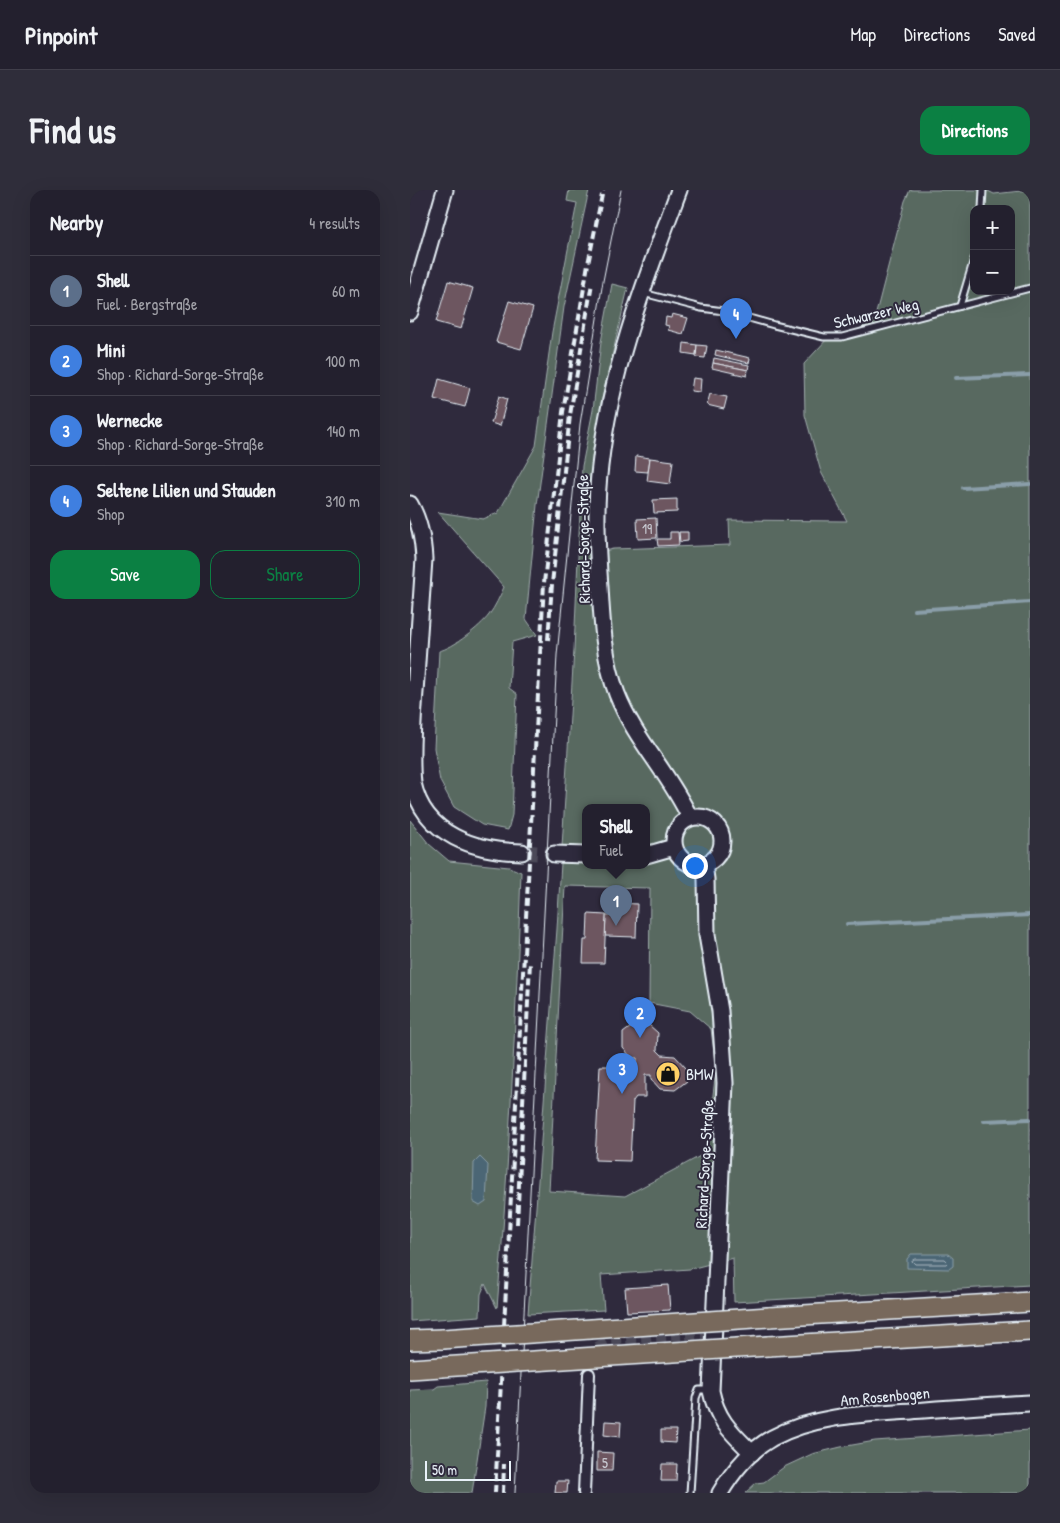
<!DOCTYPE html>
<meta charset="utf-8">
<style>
body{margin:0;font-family:"Patrick Hand",sans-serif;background:#2f2d3a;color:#f1f3f6}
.controls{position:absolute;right:15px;top:15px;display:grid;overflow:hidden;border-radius:10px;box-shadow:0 5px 20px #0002}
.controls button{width:45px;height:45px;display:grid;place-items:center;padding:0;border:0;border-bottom:1px solid #403e4a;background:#23202e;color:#f1f3f6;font:25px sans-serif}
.scale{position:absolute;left:15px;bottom:12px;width:86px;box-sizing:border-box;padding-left:5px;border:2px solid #e8f1f8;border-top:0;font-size:14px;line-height:18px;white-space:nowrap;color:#e8f1f8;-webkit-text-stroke:4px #2f2a3d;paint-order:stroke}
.you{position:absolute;left:284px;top:675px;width:18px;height:18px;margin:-12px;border:4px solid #fff;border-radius:50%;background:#1a73e8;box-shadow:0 0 0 8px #1a73e833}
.badge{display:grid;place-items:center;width:32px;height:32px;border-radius:50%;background:#0b8043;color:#fff;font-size:16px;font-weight:700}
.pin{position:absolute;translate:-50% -41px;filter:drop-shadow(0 1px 2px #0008)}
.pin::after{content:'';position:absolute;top:26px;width:18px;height:15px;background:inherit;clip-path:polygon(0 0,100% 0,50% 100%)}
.popup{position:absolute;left:172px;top:614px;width:68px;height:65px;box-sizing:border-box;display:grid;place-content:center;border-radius:10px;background:#23202e;filter:drop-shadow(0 1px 4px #0005);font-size:16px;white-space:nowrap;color:#a3a3aa}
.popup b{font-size:19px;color:#f1f3f6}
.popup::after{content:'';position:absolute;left:50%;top:100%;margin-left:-10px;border:10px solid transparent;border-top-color:#23202e}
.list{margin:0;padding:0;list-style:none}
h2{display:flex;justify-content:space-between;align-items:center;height:65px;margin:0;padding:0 20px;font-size:21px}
h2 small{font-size:16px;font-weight:400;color:#a3a3aa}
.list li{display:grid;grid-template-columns:32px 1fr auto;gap:15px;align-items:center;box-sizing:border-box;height:70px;padding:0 20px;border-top:1px solid #403e4a}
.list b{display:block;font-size:19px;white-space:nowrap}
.list p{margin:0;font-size:16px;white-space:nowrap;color:#a3a3aa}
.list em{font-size:16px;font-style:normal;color:#a3a3aa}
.actions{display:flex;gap:10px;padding:15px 20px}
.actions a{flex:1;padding:11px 0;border:1px solid #0b8043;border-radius:15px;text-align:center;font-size:18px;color:#0b8043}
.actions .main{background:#0b8043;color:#fff}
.map{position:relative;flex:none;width:620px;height:1303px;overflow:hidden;border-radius:15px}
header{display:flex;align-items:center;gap:30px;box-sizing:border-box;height:70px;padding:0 25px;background:#23202e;border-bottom:1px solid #403e4a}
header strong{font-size:24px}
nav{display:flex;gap:28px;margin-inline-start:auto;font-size:18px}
.intro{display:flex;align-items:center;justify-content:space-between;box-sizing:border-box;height:120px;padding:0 30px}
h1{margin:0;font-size:35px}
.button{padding:12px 22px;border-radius:15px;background:#0b8043;color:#fff;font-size:18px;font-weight:700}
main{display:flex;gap:30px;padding:0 30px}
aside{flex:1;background:#23202e;border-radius:15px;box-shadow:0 5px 20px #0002}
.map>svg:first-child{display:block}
.green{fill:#596961;stroke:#a0adac;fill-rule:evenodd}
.water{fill:#4c6674;stroke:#8a9ea9}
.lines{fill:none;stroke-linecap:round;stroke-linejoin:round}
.shore{stroke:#aab9c3;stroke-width:1}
.stream{stroke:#8a9ea9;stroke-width:4}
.building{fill:#6d5660;stroke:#e8f1f8}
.street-tunnel{stroke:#4b4859;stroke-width:10;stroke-dasharray:10 5;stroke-linecap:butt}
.secondary-tunnel{stroke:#4b4859;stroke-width:15;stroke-dasharray:15 8;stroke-linecap:butt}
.lane-casing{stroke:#e8f1f8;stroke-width:9}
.street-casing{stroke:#e8f1f8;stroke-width:14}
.secondary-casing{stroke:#e8f1f8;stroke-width:19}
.highway-casing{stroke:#e8f1f8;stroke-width:22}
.lane{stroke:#2f2a3d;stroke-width:5}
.street{stroke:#2f2a3d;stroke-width:10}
.secondary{stroke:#2f2a3d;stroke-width:15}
.highway{stroke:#78695c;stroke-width:19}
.tram{stroke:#e8f1f8;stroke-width:1}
.rail{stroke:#e8f1f8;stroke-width:4;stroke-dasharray:8 4;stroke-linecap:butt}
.highway-bridge-casing{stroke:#e8f1f8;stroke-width:22;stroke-linecap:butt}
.highway-bridge{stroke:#78695c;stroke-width:19}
.labels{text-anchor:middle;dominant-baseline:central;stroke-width:4;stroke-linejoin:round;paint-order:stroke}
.number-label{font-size:14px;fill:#c9cad2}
.street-label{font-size:16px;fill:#e8f1f8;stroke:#2f2a3d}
.poi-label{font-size:16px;fill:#e8f1f8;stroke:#2f2a3d;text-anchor:start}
</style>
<header>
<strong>Pinpoint</strong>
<nav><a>Map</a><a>Directions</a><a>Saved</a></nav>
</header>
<div class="intro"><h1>Find us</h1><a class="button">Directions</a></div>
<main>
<aside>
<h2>Nearby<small>4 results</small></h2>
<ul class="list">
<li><span class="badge" style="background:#5c6f8a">1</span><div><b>Shell</b><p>Fuel · Bergstraße</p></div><em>60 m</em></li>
<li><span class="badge" style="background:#3f7fe0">2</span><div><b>Mini</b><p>Shop · Richard-Sorge-Straße</p></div><em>100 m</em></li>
<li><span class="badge" style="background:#3f7fe0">3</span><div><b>Wernecke</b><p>Shop · Richard-Sorge-Straße</p></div><em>140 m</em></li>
<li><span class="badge" style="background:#3f7fe0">4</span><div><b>Seltene Lilien und Stauden</b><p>Shop</p></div><em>310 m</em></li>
</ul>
<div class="actions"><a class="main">Save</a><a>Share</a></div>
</aside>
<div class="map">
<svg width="620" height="1303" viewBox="0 0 620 1303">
<rect width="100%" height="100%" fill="#2f2a3d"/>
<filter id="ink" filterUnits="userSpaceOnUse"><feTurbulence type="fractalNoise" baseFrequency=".02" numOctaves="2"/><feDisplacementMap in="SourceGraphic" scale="10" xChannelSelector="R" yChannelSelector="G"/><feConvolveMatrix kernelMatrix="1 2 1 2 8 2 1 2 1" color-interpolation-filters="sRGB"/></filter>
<g filter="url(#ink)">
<g class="green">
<path d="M159 0H179L154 117 127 315 116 429 127 445 102 452 99 498 107 504 102 625 98 640 72 635 44 617 30 591 24 558 29 461C43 458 70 437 79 425 85 417 90 406 94 397L28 322 73 329 88 323 126 256 142 142 167 13 157 11Z"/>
<path d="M500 0H576L584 4 620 0V1095L324 1112 323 1068 280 1079 191 1085 194 1120 118 1124 147 739 164 460 172 276 183 220 191 152 202 94 218 98 191 213 181 298 180 364 203 359 320 355 319 330 437 331 411 282 395 225 394 174 419 147 445 141 464 131 495 11ZM564 19H601V101H564ZM176 617H236V675H176ZM155 696 240 698 239 813 280 821 301 839 306 880 296 963 215 1006 139 1001Z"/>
<path d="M0 630 19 654 39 671 99 677 111 682C106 827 99 973 87 1118L75 1094 71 1104 70 1126 0 1131Z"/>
<polygon points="76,1192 75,1217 62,1303 0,1303 0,1200 24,1199 28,1196"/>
<polygon points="620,1240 620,1303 335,1303 346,1293 354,1292 374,1277 402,1264 431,1257 465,1251"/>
</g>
<g class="water">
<polygon points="70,967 78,975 76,1012 70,1016 63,1012 64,973"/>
<polygon points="501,1064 538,1064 543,1068 543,1076 539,1079 497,1078 497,1069"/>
</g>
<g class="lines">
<polygon class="shore" points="505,1069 535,1069 538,1072 536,1074 505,1074 502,1071"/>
<g class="stream">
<polyline points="546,188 620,185"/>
<polyline points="553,298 620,294"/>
<polyline points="504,420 620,412"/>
<polyline points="437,734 620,725"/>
<polyline points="574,931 620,929"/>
</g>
</g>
<g class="building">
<polygon points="38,91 63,98 51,139 26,132"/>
<polygon points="99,111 123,118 111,159 86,152"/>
<polygon points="262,124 278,128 273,144 258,140 259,136 255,135 256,127 261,128"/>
<polygon points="274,153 287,155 286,165 273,163"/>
<polygon points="287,155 297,156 295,168 286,167"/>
<polygon points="306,160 340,168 339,173 305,165"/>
<polygon points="304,168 339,175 338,180 303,173"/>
<polygon points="303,173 338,180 337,186 302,178"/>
<polygon points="283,188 291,189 290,202 281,201"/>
<polygon points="29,189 60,198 55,217 24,209"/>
<polygon points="300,204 317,207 314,219 297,215"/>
<polygon points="89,206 97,209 90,236 81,233"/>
<polygon points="226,266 240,268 238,282 225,281"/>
<polygon points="240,268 263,271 260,294 237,291"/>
<polygon points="267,309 267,322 244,323 243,310"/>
<polygon points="246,328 247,348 228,349 227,329"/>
<polygon points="260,342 268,342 269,355 248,356 247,349 260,349"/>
<polygon points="269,342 278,342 278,351 270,352"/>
<polygon points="208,713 227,714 226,747 195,746 196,725 208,725"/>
<polygon points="178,724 196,725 194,773 173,773 174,750 177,750"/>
<polygon points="225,834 239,835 248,843 247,860 252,865 265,866 276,878 277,891 265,900 250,899 241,889 241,885 235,885 235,907 226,907 223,911 220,971 185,970 190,876 201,876 203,874 227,875 227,868 222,868 213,858 213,843"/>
<polygon points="258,1095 260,1120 217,1122 215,1098"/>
<polygon points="195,1231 211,1232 210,1247 194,1245"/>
<polygon points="251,1240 266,1240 265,1253 251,1252"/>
<polygon points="187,1262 203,1263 202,1281 187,1281"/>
<polygon points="252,1274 267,1274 266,1291 251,1291"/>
<polygon points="146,1291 158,1291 157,1303 145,1303"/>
</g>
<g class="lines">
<path class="street-tunnel" d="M179 1184C180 1163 179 1158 200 1151L303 1147"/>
<polyline class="secondary-tunnel" points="112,662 144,664"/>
<defs>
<g id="lane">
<polyline points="572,19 573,0"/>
<polyline points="233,103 291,118 314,121 364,135 414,147 432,147 620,98"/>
<polyline points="550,116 564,69"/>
<polyline points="280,1303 286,1208 289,1200 300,1200"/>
</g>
<polyline id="street" points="174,1303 179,1184"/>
<g id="secondary">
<path d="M269 0C235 91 201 178 190 276 185 316 187 356 190 397 192 433 194 470 207 504 225 550 260 584 280 628"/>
<polyline points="0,122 35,0"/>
<path d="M0 314C10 331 13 349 14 369 11 413 8 457 5 502 3 529 0 566 3 593 14 646 66 661 112 662"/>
<circle cx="288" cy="651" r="24"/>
<polyline points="144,664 176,665"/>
<polyline points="236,665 264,657"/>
<path d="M294 675 296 689 297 745 310 821 315 893 301 1201C307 1230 321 1242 342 1263"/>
<path d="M310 1303C323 1281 339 1261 362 1248 404 1225 456 1224 502 1221 542 1218 581 1215 620 1213"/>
</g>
<g id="highway">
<polyline points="359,1127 620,1112"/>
<polyline points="0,1150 33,1149"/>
<polyline points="358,1156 620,1141"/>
<polyline points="0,1179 31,1177"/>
</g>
</defs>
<use href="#lane" class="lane-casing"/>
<use href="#street" class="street-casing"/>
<use href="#secondary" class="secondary-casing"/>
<use href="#highway" class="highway-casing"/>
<use href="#lane" class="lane"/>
<use href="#street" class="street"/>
<use href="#secondary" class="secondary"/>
<use href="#highway" class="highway"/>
<polyline class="tram" points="105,1303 147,465 170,234 193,91 211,0"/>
<g class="rail">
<polyline points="138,450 142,394 160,225 182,93"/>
<polyline points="107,1034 120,772"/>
<polyline points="85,1303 134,393 153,222 178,74 193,0"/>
<polyline points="93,1303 94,1274"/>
</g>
<defs>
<g id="highway-bridge">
<polyline points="33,1149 359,1127"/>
<polyline points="31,1177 358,1156"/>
</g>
</defs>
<use href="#highway-bridge" class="highway-bridge-casing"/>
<use href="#highway-bridge" class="highway-bridge"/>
</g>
</g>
<defs>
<symbol id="shop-disc" viewBox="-11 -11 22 22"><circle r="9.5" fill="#ffd166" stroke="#2f2a3d"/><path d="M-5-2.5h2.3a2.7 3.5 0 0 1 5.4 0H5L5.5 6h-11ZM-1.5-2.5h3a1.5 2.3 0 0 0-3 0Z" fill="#111"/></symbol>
</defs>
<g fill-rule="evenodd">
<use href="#shop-disc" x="244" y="870" width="28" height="28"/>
</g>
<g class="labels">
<g class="number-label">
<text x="237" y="338">19</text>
<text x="195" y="1272">5</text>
</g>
<g class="street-label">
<text transform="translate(466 123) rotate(-13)">Schwarzer Weg</text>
<text transform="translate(173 349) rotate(-91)">Richard-Sorge-Straße</text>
<text transform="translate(294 974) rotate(-87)">Richard-Sorge-Straße</text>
<text transform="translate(475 1206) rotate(-5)">Am Rosenbogen</text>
</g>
<g class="poi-label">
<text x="276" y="884">BMW</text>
</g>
</g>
</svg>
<div class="controls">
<button>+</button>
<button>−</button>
</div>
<div class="scale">50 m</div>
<div class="you"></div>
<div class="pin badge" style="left:206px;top:736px;background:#5c6f8a">1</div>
<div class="popup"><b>Shell</b>Fuel</div>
<div class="pin badge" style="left:230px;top:848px;background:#3f7fe0">2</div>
<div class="pin badge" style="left:212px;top:904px;background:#3f7fe0">3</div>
<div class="pin badge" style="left:326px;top:149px;background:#3f7fe0">4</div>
</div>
</main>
